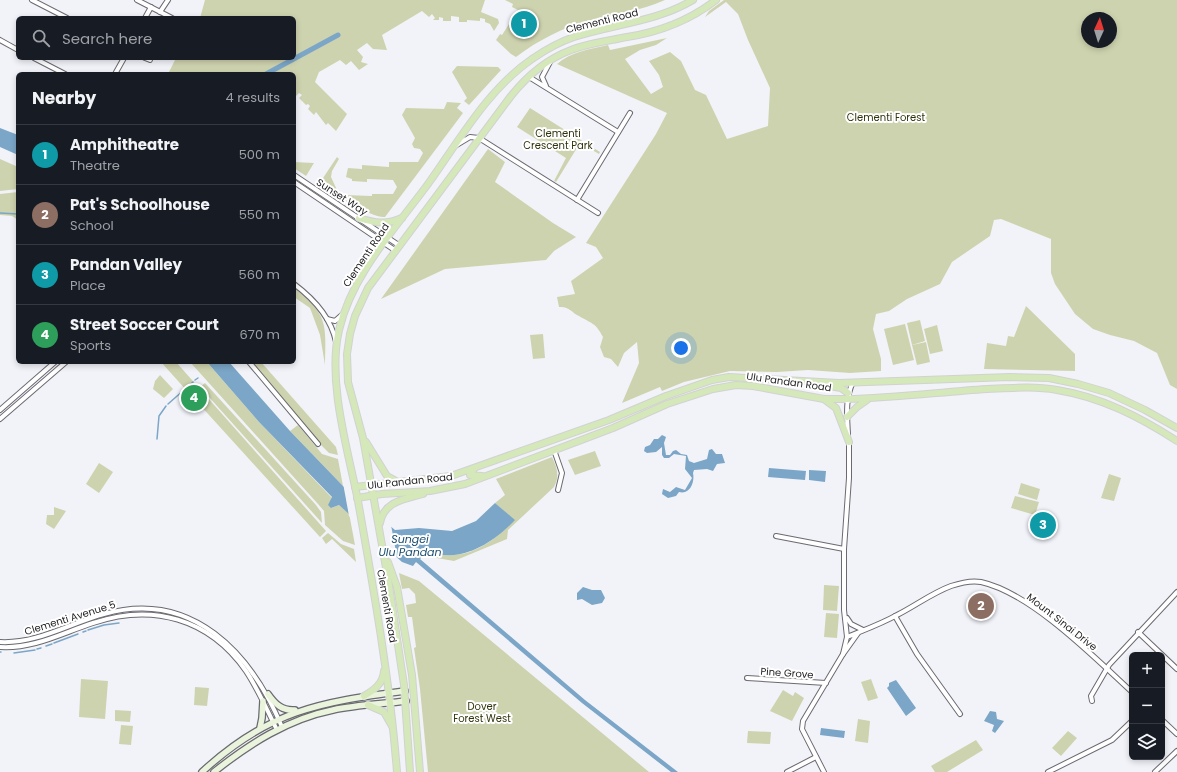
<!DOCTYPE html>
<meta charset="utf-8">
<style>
body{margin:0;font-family:Poppins,sans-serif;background:#242831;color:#f1f3f6}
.controls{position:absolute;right:12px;bottom:12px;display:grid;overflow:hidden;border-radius:6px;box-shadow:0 2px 6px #0003}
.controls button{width:36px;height:36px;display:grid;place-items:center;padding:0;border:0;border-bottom:1px solid #363941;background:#171b24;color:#f1f3f6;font:20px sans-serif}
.compass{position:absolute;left:1081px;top:12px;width:36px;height:36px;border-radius:50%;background:#171b24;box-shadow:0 2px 6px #0003;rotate:4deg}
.you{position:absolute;left:681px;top:348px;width:14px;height:14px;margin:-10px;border:3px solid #fff;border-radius:50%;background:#1a73e8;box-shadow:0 0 0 6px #1a73e833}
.badge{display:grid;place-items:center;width:26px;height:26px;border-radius:50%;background:#c89992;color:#fff;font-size:13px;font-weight:700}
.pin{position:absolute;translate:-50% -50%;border:2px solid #fff;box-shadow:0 1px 4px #0006}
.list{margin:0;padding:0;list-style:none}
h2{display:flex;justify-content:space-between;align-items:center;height:52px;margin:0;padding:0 16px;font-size:17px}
h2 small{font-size:13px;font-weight:400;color:#9ea1a6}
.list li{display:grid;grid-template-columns:26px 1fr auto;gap:12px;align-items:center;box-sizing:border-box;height:60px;padding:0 16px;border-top:1px solid #363941}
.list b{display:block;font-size:15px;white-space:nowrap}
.list p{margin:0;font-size:13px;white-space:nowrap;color:#9ea1a6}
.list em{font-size:13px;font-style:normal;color:#9ea1a6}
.icon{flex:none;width:22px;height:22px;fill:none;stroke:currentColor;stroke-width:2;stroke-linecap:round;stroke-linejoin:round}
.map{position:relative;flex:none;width:1177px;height:772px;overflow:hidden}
.search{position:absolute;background:#171b24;box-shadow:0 2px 6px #0003;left:16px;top:16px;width:280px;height:44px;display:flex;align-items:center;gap:10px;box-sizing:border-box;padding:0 14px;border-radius:6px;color:#9ea1a6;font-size:15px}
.panel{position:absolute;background:#171b24;box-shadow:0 2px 6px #0003;left:16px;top:72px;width:280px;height:292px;border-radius:6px}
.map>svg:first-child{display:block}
.green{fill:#ced3af;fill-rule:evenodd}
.water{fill:#7ba6c7}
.pier{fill:#f2f3f9}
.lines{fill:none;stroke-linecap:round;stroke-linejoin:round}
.stream{stroke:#7ba6c7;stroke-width:1.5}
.canal{stroke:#7ba6c7;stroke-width:5}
.minor-casing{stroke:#6a6a70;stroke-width:6}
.secondary-casing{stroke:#6a6a70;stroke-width:8}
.primary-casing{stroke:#d2d2d2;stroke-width:8}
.minor{stroke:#fff;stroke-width:4}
.secondary{stroke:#eaf4dc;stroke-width:5.5}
.primary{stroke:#d4e8b9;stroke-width:6}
.labels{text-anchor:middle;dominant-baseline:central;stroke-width:4;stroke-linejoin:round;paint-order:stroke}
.street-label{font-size:10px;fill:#1d1d20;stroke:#fff}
.park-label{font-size:10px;fill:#30330b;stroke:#fff}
.water-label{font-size:11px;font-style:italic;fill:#194d6f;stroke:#fff}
</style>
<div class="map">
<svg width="1177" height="772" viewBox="0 0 1177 772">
<rect width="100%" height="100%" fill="#f2f3f9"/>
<g class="green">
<polygon points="205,0 485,0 481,12 498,19 499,23 494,31 490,24 485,22 485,19 480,18 480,21 467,20 467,22 459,22 459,17 451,16 451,21 443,21 443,18 439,17 439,20 433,20 435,18 432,14 429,17 422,11 382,35 387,50 373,49 367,43 357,50 363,57 361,62 368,64 359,70 351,61 346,65 340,60 319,72 315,82 347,114 336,131 328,123 326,125 316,112 314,115 308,109 310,106 308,104 306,105 299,98 302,95 299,93 296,96 294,94 294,74 168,74 176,58 294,58 294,18 200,18"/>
<path d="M505 0H665C641 11 613 14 587 21 562 28 537 41 516 57L511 54 496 40 500 34 502 35 518 10 512 7 513 4Z"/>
<path d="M724 0H1177V389L1170 385 1157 353 1134 341 1110 335 1093 329 1075 314 1055 284 1051 273V239L1001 219 994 220 990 236 952 262 940 284 907 299 889 311 876 314 873 329 881 359V371L850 373 808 370 777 372 730 371 684 382 662 391 660 387 622 403 639 363 637 342 624 353 618 367 611 359 604 357 600 347 603 337C595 322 592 324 579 316 571 312 569 306 559 307L557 297 575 294 571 281 603 258 596 247 586 243 656 134 667 113 557 64C570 52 591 49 608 45L610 50 667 38 656 45 640 50 625 59 651 94 663 87 659 75 649 61 670 52 681 61 695 90 706 95 727 139 768 126 770 88 748 40 738 14 726 2 705 17 709 11ZM1087 18H1111V42H1087Z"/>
<polygon points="457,66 498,67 501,70 469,105 464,101 467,98 452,72"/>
<path d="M447 102 461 103 457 108 463 113 385 217C373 219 331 192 319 184L337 157 339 159 332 171 331 177 338 192 345 195 372 196V194H393L397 187 393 180 367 179V182L352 181V179L346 177 348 168 362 169V165L389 167V162H418L423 153 420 149 414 148 412 144 415 138 402 115 406 108 444 109Z"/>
<polygon points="530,108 600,152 599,154 580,143 556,182 554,181 566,158 517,127"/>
<polygon points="488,149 505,162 495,182 553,223 576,237 554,251 546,260 445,269 381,299"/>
<polygon points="0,159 18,167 18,189 0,191"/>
<polygon points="294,162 314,163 306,176 294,168"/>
<polygon points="18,192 18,220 12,216 0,215 0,194"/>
<path d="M294 288C328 314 326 324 325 365L320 335 310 308 294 297Z"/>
<polygon points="1026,306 1075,354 1075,371 984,369 987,343 1006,346 1008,336 1014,337"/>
<polygon points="920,320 925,341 912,345 907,323"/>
<polygon points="905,324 914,360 893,365 884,329"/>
<polygon points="937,325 943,351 930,354 924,329"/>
<polygon points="543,334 545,358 533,359 530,335"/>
<polygon points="926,342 930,362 917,365 912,345"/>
<polygon points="161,362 176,362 326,531 320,537 199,404 201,401 195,405 185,394 191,388 202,400 191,388 187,391"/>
<polygon points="190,362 207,362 259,422 332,498 331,508 339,505 349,513 355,545 343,541 325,525 324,511 318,504"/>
<polygon points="252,362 261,362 336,447 338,455 329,453 319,443"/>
<polygon points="160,375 173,389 164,398 153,389 155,381"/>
<polygon points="205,383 316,505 321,512 322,523 200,387"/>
<polygon points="298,425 322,454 338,459 343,486 290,431"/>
<polygon points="595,451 601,466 575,475 568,460"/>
<path d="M552 457C557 468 560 476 554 487L508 530 507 539 454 561 431 557 426 553C435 554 445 556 454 555 477 554 499 537 514 520L495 503 505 495 496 479Z"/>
<polygon points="99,463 113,472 99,493 86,484"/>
<polygon points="1109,474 1121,478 1114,501 1101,498"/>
<polygon points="1021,483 1040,489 1037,500 1018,494"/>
<polygon points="1015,496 1039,502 1035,515 1011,508"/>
<polygon points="54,507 66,511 54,529 46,524 47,515 54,515"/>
<polygon points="328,533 341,544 354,549 356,562 332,539 326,544 322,538"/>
<polygon points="399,573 419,581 649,772 428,772 420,689 414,648 416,647 412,617 408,617 406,605 416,603 415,594 409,588 402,589"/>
<polygon points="824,585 839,586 837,611 823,610"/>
<polygon points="826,613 839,614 837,638 824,637"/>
<polygon points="81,679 108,681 105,719 79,717"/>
<polygon points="871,679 878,698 868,701 861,682"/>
<polygon points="195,687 209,688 207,706 194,705"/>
<polygon points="783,690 793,696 795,692 804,698 792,721 770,711"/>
<polygon points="115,710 131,711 130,722 115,721"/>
<polygon points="858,719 870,721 868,743 855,741"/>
<polygon points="121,725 133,726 131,745 119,744"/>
<polygon points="748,731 771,732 770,744 747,743"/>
<polygon points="1068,731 1077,738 1061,756 1052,748"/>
<polygon points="976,740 983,750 947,772 935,772 931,766"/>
</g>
<g class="water">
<polygon points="0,128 18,135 18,155 0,147"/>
<path d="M207 362H229L290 431 343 486 395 530 419 528 452 531 476 521 495 503 515 520C499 537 477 553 454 555 445 556 435 554 426 553L420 559 585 700 678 772H671L582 703 416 562 413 566 402 562 339 505 331 508 328 505 332 497 259 422Z"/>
<path d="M662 435 666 437 664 443 666 455H670L673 451 676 450 681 454 687 455 689 461 694 463 707 459 709 450 712 449 716 454H722L725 463 717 464 713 471 707 469 694 470 693 473C695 482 690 495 679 492L676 496 668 498 662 494 663 489 670 492 676 487 685 490 692 478 685 469 686 456 674 454 669 458H664L662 455V447L656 452 647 453 644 451 645 447 650 445 654 439H658Z"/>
<polygon points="769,468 806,471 805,480 768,477"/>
<polygon points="809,470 826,471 825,482 809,480"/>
<polygon points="583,587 592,590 601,590 605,598 602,603 592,605 582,599 577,600 577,593"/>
<polygon points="896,680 916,708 906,716 887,688 889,686 889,683"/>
<polygon points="990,711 996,712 997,719 1004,721 995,733 992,731 994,725 984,721"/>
<polygon points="821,728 845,731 844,738 820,735"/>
</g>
<polygon class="pier" points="343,483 391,525 397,557 392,555 349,516"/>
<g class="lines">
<g class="stream">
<polyline points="1083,22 1087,20"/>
<polyline points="1111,34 1115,38"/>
<polyline points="0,213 18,214"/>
<polyline points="195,380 198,378"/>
<polyline points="168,404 193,382"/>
<polyline points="157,439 159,416 166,406"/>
<polyline points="88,630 104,625 119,623"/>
<polyline points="83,632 86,631"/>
<polyline points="54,643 78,634"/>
<polyline points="46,646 52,644"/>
<polyline points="37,649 41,648"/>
<polyline points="0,652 1,652"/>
<polyline points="14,653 35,650"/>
</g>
<polyline class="canal" points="266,74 338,35"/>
<defs>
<g id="minor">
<polyline points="32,0 67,18"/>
<polyline points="137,0 172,18"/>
<polyline points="160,12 168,0"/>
<polyline points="145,18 151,7"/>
<polyline points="0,40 18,50"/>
<polyline points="34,58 65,74"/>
<polyline points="145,58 150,60"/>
<polyline points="115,74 124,58"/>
<polyline points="529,77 618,132"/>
<polyline points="546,86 542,77 550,62"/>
<polyline points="455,146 470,137 479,138 598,213"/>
<polyline points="294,175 400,246"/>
<polyline points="294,182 396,251"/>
<polyline points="577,200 630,113"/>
<path d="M294 284C314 299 331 317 336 342"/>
<polyline points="327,319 335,321 343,314"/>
<polyline points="249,362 318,444"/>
<polyline points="0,410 55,362"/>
<polyline points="0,419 66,362"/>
<path d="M848 434C847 416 845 399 853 382"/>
<polyline points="554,450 562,473 558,490"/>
<polyline points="776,536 844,549"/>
<polyline points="895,616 917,654 960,714"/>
<polyline points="847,618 851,624 863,630"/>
<polyline points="1138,632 1177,669"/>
<path d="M847 637C864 630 881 624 897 615 915 606 932 593 951 586 960 583 971 580 981 582 1031 593 1094 657 1132 692"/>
<path d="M0 642C37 644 70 623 104 614 192 589 251 653 282 727"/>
<path d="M0 647C34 649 62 633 93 623 152 603 209 618 246 671 258 689 267 710 277 730"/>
<polyline points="843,654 847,637 844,610 844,549 849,478 849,441"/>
<polyline points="747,678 826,683"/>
<polyline points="1092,701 1091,696 1109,665 1177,592"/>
<polyline points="1162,720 1177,734"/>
<polyline points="787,772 816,757"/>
<polyline points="824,772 802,729 803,721 843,654 858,633"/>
<polyline points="1048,772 1112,740 1132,721"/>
<polyline points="1155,772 1177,751"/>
</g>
<g id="secondary">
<path d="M268 694C275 704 282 711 295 710"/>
<polyline points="260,728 262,718 263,701"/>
<path d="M202 772C268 711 319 702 405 691"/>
<path d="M214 772C249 744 288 719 333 710 356 705 382 704 406 701"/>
</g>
<g id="primary">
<path d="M359 218C375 223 386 225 402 218"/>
<polyline points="829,386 841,388 848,393"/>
<polyline points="824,399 836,408 849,442"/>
<polyline points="847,417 857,407 867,400"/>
<polyline points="366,442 387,476 396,481"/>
<polyline points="474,469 470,472 470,475 482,476"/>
<polyline points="355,487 451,476 609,420 666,396 712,380 729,377 839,383 1010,377 1049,378 1078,384 1109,393 1145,410 1177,428"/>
<path d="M357 498 382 494 430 491 465 484 613 428 667 404 713 389 736 385 753 386 824 399H847C894 398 941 392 987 389 1011 388 1034 386 1057 390 1101 397 1140 417 1177 441"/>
<path d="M380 523C384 501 405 499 423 494"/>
<polyline points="388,562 397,587 412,675 420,772"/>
<path d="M364 696C374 690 383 684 384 671"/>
<polyline points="368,705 384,712 392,726"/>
<path d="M397 772C390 681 374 591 358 501 348 450 327 382 339 330 352 274 395 229 428 184 459 141 487 90 532 59 545 50 559 42 574 37 614 24 656 22 693 0"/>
<path d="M410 772 404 685 388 579 363 438 348 382 347 354 350 334 355 316 368 288 511 96C527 76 547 59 571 50 589 43 608 41 627 37 659 32 690 20 716 0"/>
</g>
</defs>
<use href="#minor" class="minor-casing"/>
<use href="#secondary" class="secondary-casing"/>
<use href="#primary" class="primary-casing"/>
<use href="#minor" class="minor"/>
<use href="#secondary" class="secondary"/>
<use href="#primary" class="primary"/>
</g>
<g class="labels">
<g class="street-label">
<text transform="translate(602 21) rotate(-14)">Clementi Road</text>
<text transform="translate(342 197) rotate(33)">Sunset Way</text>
<text transform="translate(366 255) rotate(-56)">Clementi Road</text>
<text transform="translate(789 382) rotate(8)">Ulu Pandan Road</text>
<text transform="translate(410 481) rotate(-6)">Ulu Pandan Road</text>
<text transform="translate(387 606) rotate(80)">Clementi Road</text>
<text transform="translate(70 618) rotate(-17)">Clementi Avenue 5</text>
<text transform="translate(1062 622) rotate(38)">Mount Sinai Drive</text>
<text transform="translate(787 673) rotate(4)">Pine Grove</text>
</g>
<g class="park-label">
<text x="886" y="117">Clementi Forest</text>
<text x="558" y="133">Clementi<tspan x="558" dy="12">Crescent Park</tspan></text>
<text x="482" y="706">Dover<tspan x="482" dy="12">Forest West</tspan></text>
</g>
<g class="water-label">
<text x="410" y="539">Sungei<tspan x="410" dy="13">Ulu Pandan</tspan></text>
</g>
</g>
</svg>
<div class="controls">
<button>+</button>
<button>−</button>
<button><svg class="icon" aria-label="layers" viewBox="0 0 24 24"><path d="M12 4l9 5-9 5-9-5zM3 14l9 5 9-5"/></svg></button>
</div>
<svg class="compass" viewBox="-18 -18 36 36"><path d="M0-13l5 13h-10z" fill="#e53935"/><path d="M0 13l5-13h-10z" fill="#9ea1a6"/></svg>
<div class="you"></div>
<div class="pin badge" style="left:524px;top:24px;background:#0f9aa8">1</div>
<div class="pin badge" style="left:981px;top:606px;background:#8d6e63">2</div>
<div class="pin badge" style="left:1043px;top:525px;background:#0f9aa8">3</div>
<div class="pin badge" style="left:194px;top:398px;background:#2e9e5b">4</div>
<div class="search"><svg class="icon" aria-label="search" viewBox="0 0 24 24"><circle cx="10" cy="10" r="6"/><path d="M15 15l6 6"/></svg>Search here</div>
<section class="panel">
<h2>Nearby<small>4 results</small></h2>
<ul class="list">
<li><span class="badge" style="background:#0f9aa8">1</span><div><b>Amphitheatre</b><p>Theatre</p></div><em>500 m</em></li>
<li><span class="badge" style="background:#8d6e63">2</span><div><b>Pat's Schoolhouse</b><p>School</p></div><em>550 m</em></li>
<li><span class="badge" style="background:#0f9aa8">3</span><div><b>Pandan Valley</b><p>Place</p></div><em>560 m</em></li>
<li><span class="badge" style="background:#2e9e5b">4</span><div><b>Street Soccer Court</b><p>Sports</p></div><em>670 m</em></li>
</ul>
</section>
</div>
